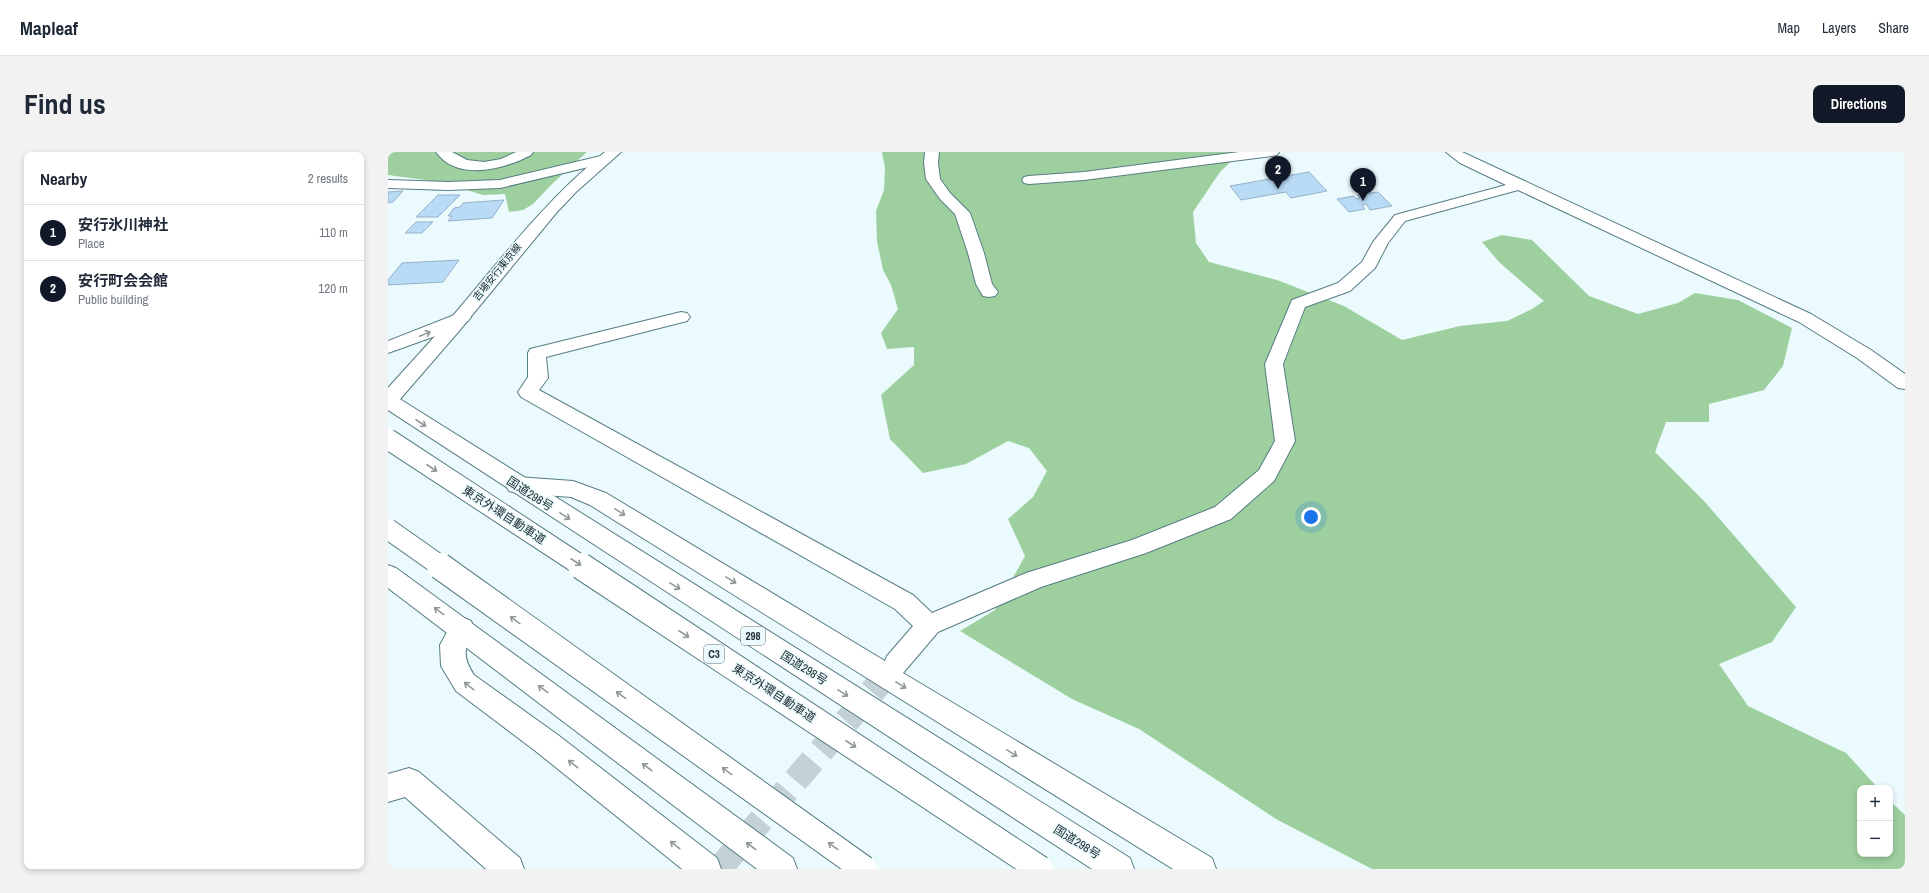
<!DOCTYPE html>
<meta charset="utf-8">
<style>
body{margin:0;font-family:"Archivo Narrow","Noto Sans JP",sans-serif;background:#f2f2f3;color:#1f2937}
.controls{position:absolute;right:12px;bottom:12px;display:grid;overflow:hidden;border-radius:8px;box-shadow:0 2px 6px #0003}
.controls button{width:36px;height:36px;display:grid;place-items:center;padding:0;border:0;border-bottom:1px solid #e0e1e3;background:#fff;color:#1f2937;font:20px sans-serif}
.you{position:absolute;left:923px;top:365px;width:14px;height:14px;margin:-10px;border:3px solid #fff;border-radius:50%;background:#1a73e8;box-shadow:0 0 0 6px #1a73e833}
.badge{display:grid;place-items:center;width:26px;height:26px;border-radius:50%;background:#111827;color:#fff;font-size:13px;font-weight:700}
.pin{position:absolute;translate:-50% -33px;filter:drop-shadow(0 1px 2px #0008)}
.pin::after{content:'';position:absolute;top:21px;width:14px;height:12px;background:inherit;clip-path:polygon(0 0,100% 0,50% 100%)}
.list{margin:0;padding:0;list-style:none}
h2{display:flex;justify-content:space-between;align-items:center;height:52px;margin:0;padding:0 16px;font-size:17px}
h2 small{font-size:13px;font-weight:400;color:#747a83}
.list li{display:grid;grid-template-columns:26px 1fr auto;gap:12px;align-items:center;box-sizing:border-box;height:56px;padding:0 16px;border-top:1px solid #e0e1e3}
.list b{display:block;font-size:15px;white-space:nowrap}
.list p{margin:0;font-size:13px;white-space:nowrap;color:#747a83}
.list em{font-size:13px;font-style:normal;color:#747a83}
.map{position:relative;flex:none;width:1517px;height:717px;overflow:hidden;border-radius:8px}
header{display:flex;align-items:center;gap:24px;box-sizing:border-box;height:56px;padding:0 20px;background:#fff;border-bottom:1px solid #e0e1e3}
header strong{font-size:19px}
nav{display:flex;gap:22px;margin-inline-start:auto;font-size:14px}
.intro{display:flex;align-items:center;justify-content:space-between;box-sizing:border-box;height:96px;padding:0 24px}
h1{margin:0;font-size:28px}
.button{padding:10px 18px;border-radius:8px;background:#111827;color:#fff;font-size:14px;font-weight:700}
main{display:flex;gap:24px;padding:0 24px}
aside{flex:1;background:#fff;border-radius:8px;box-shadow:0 2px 6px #0003}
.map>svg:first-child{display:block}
.forest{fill:#9dd09e}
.building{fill:#b9dbf6;stroke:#96b1c8}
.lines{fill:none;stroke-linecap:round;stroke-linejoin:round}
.minor-tunnel{stroke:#c2d2d5;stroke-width:26;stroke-dasharray:26 13;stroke-linecap:butt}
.minor-casing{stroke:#567d84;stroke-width:2}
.major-casing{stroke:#567d84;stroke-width:2}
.highway-casing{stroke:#567d84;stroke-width:2}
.minor{fill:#fff;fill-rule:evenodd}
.major{fill:#fff;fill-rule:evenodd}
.highway{fill:#fff;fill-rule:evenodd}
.highway-bridge-far1-casing{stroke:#567d84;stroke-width:22;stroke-linecap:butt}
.highway-bridge-casing{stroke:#567d84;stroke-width:28;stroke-linecap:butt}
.highway-bridge-far1{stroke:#fff;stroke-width:20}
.highway-bridge{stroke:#fff;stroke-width:26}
.oneway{stroke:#90989a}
.labels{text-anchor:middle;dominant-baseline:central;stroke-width:3;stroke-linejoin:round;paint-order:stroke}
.far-street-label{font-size:10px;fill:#223235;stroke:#eafafd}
.shield{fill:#eafafd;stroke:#5e6e71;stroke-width:1}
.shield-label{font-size:11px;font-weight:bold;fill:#223235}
.street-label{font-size:12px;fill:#223235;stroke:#eafafd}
</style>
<header>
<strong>Mapleaf</strong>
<nav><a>Map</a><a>Layers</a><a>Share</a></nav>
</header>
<div class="intro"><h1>Find us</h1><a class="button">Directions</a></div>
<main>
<aside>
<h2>Nearby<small>2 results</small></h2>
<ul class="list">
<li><span class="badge">1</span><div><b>安行氷川神社</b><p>Place</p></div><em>110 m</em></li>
<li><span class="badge">2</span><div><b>安行町会会館</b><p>Public building</p></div><em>120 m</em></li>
</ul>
</aside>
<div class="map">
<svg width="1517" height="717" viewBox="0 0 1517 717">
<rect width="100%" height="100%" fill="#eafafd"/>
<g class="forest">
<polygon points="0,0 199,0 164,32 145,52 135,58 121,60 117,42 95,43 52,30 0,23"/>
<polygon points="494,0 853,0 832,20 805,60 808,91 821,110 889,128 956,154 1014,188 1072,174 1119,169 1144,157 1156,149 1111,110 1094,90 1114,83 1144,88 1201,144 1250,162 1290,151 1307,141 1350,148 1404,176 1395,214 1376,238 1321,252 1321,270 1278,270 1267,300 1316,349 1408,455 1384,490 1331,512 1360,554 1458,601 1490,636 1472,636 1472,702 1502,702 1502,649 1517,663 1517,717 984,717 888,667 751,577 684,547 572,479 607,458 637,404 620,367 645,345 659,319 641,296 620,289 578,312 535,321 502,287 493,243 526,213 526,195 499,197 493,181 510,157 503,133 495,118 489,89 488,59 496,38 497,16"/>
</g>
<g class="building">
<polygon points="921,20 939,39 903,46 898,40 853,48 842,34"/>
<polygon points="15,39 5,50 0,51 0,40"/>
<polygon points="990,40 1004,54 982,58 978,52 974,53 977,57 961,60 949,47 966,44 968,47 972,46 969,43"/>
<polygon points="50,43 72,43 50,65 28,65"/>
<polygon points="116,48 104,66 60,69 64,64 60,64 66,56 72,55 75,51"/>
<polygon points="28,70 45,70 34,81 17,81"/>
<polygon points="71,108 55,130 0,133 0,128 14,111"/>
</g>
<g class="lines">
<polyline class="minor-tunnel" points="331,717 508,512"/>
<defs>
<g id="minor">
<path d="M48 0H64L79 8 96 10 113 7 128 0H145L143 3C117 17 69 30 48 0Z"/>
<polygon points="537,0 551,0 550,11 552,27 562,41 582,61 596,101 604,132 610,140 607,144 601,145 595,144 588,132 580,101 567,62 552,47 538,27 536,11"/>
<polygon points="851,0 891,0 889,3 884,4 696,28 641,32 636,31 634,28 636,25 641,24 696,20"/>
<polygon points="1058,0 1074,0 1423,162 1483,198 1517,222 1517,237 1510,236 1469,206 1411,170 1130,38 1017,69 1000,91 987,116 962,139 917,155 895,212 907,289 886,329 843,367 758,401 653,435 550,480 515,521 824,706 828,717 785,717 202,353 183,345 129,341 121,339 118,333 121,327 129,325 185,329 218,341 497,509 499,504 525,474 507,457 133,245 130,240 140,225 140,201 142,197 293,160 299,161 302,165 299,169 158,205 160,226 151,238 525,443 544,461 638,421 744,388 827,355 871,318 887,289 877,212 904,148 950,131 974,110 985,90 1007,63 1118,33 1072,11"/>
<polygon points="217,3 222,4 224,7 222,10 112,36 60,38 0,36 0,28 60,30 112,28"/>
<path d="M74 465 83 469 86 476C77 496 73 503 86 523L170 583 329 706 333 717H294L150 601 68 539 53 514 52 493 65 469Z"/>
<polygon points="21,616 31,620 132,706 136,717 98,717 17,645 0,650 0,622"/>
</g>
<path id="major" d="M217 0H233L188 40 169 60 71 179 7 253 0 255V236C23 210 47 185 69 159 116 103 160 46 217 0Z"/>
<g id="highway">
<polygon points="74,160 80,161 83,165 80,169 53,182 0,201 0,189"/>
<polygon points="0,242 7,244 742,706 746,717 704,717 0,258"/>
<polygon points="0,413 8,416 405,706 409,717 369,717 0,436"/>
</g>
</defs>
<use href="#minor" class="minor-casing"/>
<use href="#major" class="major-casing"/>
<use href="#highway" class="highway-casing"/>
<use href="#minor" class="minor"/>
<use href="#major" class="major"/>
<use href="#highway" class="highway"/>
<defs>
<g id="highway-bridge-far1">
<polyline points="0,287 195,415"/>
<polyline points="0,377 54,415"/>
</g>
<g id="highway-bridge">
<polyline points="52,414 476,717"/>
<polyline points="193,414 652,717"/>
</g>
</defs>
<use href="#highway-bridge-far1" class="highway-bridge-far1-casing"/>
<use href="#highway-bridge" class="highway-bridge-casing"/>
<use href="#highway-bridge-far1" class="highway-bridge-far1"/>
<use href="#highway-bridge" class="highway-bridge"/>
</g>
<defs><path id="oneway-shaft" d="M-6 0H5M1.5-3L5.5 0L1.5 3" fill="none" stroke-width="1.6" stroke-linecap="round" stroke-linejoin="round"/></defs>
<g class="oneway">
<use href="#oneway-shaft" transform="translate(37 182) rotate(-22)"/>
<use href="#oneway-shaft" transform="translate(33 271) rotate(33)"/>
<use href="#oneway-shaft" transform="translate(44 316) rotate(33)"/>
<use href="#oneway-shaft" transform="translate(232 360) rotate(32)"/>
<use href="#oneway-shaft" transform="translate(177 364) rotate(32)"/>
<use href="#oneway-shaft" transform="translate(188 410) rotate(33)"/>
<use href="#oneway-shaft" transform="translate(343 428) rotate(32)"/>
<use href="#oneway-shaft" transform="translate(287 434) rotate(32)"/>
<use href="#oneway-shaft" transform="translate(51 459) rotate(-144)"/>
<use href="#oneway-shaft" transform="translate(127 468) rotate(-144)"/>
<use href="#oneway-shaft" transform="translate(296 482) rotate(33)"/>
<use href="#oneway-shaft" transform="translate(513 533) rotate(32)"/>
<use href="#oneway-shaft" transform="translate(81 534) rotate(-142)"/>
<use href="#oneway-shaft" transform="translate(155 537) rotate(-143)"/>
<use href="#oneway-shaft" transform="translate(455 541) rotate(32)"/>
<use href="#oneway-shaft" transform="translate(233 543) rotate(-144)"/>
<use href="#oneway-shaft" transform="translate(463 592) rotate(33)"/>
<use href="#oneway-shaft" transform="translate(624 601) rotate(32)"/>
<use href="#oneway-shaft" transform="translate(185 612) rotate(-142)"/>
<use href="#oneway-shaft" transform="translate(259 615) rotate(-143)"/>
<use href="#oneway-shaft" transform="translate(339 619) rotate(-144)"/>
<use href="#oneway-shaft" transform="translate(287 693) rotate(-142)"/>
<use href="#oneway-shaft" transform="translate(363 694) rotate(-143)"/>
<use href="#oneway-shaft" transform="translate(445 694) rotate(-144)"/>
</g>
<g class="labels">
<g class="far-street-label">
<text transform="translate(109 120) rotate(-51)">吉場安行東京線</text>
</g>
<g class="shield">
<rect x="353" y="475" width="24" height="18" rx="3"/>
<rect x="316" y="493" width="20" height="18" rx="3"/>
</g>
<g class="shield-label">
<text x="365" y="484">298</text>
<text x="326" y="502">C3</text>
</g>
<g class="street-label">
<text transform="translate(142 342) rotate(33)">国道298号</text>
<text transform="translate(116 363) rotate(33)">東京外環自動車道</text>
<text transform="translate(416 516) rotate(32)">国道298号</text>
<text transform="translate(386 541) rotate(33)">東京外環自動車道</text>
<text transform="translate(689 690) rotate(32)">国道298号</text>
</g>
</g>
</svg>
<div class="controls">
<button>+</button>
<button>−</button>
</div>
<div class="you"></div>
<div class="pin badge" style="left:975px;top:49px">1</div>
<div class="pin badge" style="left:890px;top:37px">2</div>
</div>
</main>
